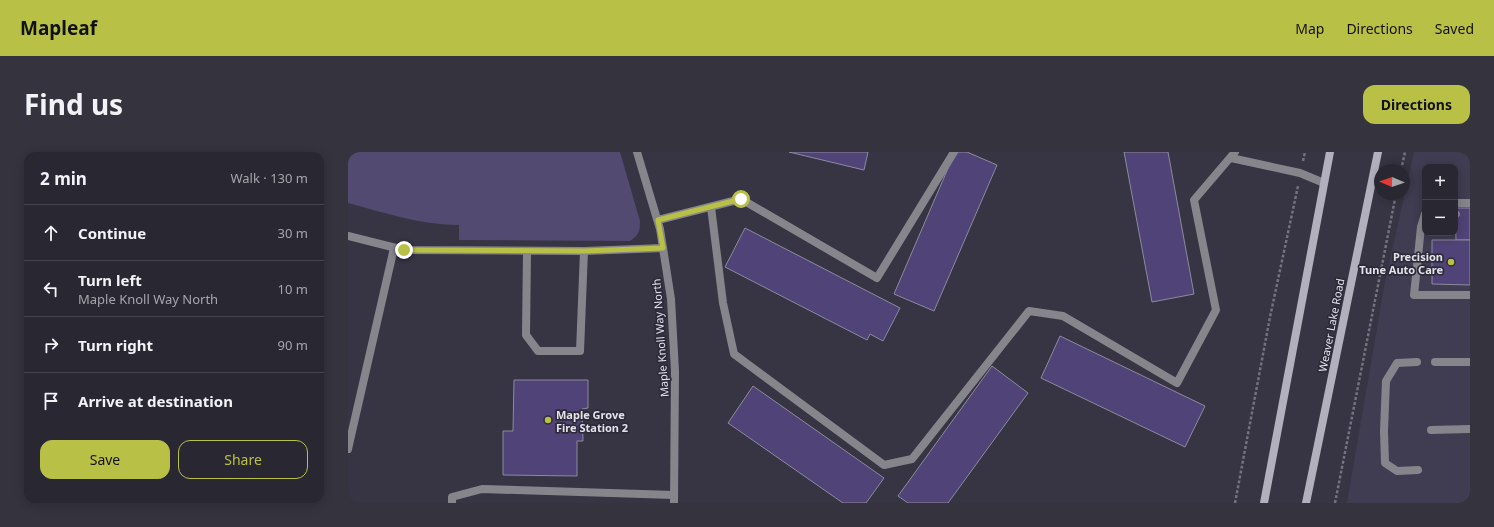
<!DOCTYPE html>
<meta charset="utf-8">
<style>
body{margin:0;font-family:"Noto Sans",sans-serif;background:#35333e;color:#f1f3f6}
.controls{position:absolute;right:12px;top:12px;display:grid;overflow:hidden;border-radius:8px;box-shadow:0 2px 10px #0003}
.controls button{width:36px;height:36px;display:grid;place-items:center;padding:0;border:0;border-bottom:1px solid #45444d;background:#292732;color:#f1f3f6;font:20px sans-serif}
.compass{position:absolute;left:1026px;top:12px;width:36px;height:36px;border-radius:50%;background:#292732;box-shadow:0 2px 10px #0003;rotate:272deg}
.stop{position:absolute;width:12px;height:12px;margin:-9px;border:3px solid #b9c046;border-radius:50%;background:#fff}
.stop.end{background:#b9c046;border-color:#fff;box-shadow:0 1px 4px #0008}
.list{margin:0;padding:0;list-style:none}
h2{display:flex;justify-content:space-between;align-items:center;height:52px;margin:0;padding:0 16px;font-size:17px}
h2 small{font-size:13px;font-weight:400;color:#a5a5ac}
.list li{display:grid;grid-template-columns:26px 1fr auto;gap:12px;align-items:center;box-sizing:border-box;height:56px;padding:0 16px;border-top:1px solid #45444d}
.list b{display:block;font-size:15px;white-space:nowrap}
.list p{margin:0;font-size:13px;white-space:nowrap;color:#a5a5ac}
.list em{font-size:13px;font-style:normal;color:#a5a5ac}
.actions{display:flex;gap:8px;padding:12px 16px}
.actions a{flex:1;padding:9px 0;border:1px solid #b9c046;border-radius:12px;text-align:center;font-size:14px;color:#b9c046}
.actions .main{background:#b9c046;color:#111}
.icon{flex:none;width:22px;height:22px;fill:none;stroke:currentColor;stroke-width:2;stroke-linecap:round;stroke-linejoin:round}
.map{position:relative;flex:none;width:1122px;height:351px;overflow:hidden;border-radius:12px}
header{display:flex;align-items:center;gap:24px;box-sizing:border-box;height:56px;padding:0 20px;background:#b9c046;color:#111}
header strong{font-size:19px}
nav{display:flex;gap:22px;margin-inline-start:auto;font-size:14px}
.intro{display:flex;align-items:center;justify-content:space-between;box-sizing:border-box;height:96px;padding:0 24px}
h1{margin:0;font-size:28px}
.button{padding:10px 18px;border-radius:12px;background:#b9c046;color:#111;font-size:14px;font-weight:700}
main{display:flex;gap:24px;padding:0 24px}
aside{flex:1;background:#292732;border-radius:12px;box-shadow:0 2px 10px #0003}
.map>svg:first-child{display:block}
.built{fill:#403c51;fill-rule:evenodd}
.green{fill:#524a70}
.building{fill:#4f4377;stroke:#8d8b9d}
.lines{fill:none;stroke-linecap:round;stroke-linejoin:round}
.path{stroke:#74727f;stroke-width:2.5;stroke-dasharray:3 2;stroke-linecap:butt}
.service{stroke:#86858c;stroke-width:8}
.tertiary{stroke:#86858c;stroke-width:8}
.secondary{stroke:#b2b0bd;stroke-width:8}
.route{stroke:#b9c046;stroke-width:5}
.poi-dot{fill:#b9c046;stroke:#2d2a39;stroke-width:1.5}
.labels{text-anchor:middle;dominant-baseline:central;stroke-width:3.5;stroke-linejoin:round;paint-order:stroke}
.poi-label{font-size:11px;font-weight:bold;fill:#e3e2eb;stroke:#2d2a39;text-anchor:end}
.street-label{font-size:11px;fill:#e3e2eb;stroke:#2d2a39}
</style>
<header>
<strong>Mapleaf</strong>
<nav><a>Map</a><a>Directions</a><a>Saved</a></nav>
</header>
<div class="intro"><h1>Find us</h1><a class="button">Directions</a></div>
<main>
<aside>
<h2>2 min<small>Walk · 130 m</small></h2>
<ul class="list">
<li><svg class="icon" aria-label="ahead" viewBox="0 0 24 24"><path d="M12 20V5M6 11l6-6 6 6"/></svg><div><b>Continue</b></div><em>30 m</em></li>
<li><svg class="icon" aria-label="left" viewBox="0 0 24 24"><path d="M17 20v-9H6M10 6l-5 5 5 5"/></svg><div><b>Turn left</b><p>Maple Knoll Way North</p></div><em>10 m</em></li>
<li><svg class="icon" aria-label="right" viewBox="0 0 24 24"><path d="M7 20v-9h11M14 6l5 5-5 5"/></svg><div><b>Turn right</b></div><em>90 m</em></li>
<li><svg class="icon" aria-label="arrive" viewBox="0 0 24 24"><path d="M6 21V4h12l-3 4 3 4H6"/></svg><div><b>Arrive at destination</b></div></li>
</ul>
<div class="actions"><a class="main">Save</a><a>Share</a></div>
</aside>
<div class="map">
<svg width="1122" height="351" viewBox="0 0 1122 351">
<rect width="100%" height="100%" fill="#373443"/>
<path class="built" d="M1066 0H1122V351H999L1036 135ZM1077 15H1107V81H1077Z"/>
<path class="green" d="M0 0H272L292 69C292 79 291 83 282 89L111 88V73C73 73 37 61 0 51Z"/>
<g class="building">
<polygon points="441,0 520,0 516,18"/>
<polygon points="607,0 619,0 649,13 586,159 546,142"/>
<polygon points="776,0 820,0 846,142 804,150"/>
<polygon points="1107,56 1122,56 1122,88 1108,88"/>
<polygon points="397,76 552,156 535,189 522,182 519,188 377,115"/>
<polygon points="1084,88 1122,88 1122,133 1084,132"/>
<polygon points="712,184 857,254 837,295 693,226"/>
<polygon points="644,214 680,241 600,351 560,351 550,344"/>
<polygon points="166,228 240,228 240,256 234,257 235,289 229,289 229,324 155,323 155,279 165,279"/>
<polygon points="405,234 536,326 518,351 495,351 380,271"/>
</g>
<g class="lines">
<g class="path">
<polyline points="955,9 957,0"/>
<polyline points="1053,18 1057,0"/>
<polyline points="887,351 922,165 950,34"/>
<polyline points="987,351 1048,42"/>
</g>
<g class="service">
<polyline points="883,6 952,21 976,31"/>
<polyline points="1107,51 1122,51"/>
<polyline points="363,55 375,151 386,202 536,313 564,307 681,159 715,164 829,231 868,158 846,48 887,0"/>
<polyline points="1077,62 1073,75 1066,143 1122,143"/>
<polyline points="1107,63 1108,62"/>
<polyline points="310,68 393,47 529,126 606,0"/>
<polyline points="0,84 56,98 236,99 315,96"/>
<polyline points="179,99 178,183 190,199 232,199 236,99"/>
<polyline points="1069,210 1049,211 1038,229 1036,279 1037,311 1049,319 1070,318"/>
<polyline points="1087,210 1122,210"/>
<polyline points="1083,278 1122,277"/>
<polyline points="0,297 46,96"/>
<polyline points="104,351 104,345 134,337 326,343"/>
</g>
<polyline class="tertiary" points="289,0 312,77 323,147 327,219 326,351"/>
<g class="secondary">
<polyline points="916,351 982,0"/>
<polyline points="958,351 1030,0"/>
</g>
</g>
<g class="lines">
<polyline class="route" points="56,98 236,99 315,96 310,68 393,47"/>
</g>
<g class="poi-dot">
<circle cx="1103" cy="110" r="4"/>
<circle cx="200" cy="268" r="4"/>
</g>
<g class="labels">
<g class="poi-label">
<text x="1095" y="104">Precision<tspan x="1095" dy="13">Tune Auto Care</tspan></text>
<text x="208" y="262" text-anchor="start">Maple Grove<tspan x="208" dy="13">Fire Station 2</tspan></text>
</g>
<g class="street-label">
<text transform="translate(983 173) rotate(-79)">Weaver Lake Road</text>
<text transform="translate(312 186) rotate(-94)">Maple Knoll Way North</text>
</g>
</g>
</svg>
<div class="controls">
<button>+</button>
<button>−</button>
</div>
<svg class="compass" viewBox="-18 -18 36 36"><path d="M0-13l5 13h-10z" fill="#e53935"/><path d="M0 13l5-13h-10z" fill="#a5a5ac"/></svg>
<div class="stop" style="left:393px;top:47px"></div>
<div class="stop end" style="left:56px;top:98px"></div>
</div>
</main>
